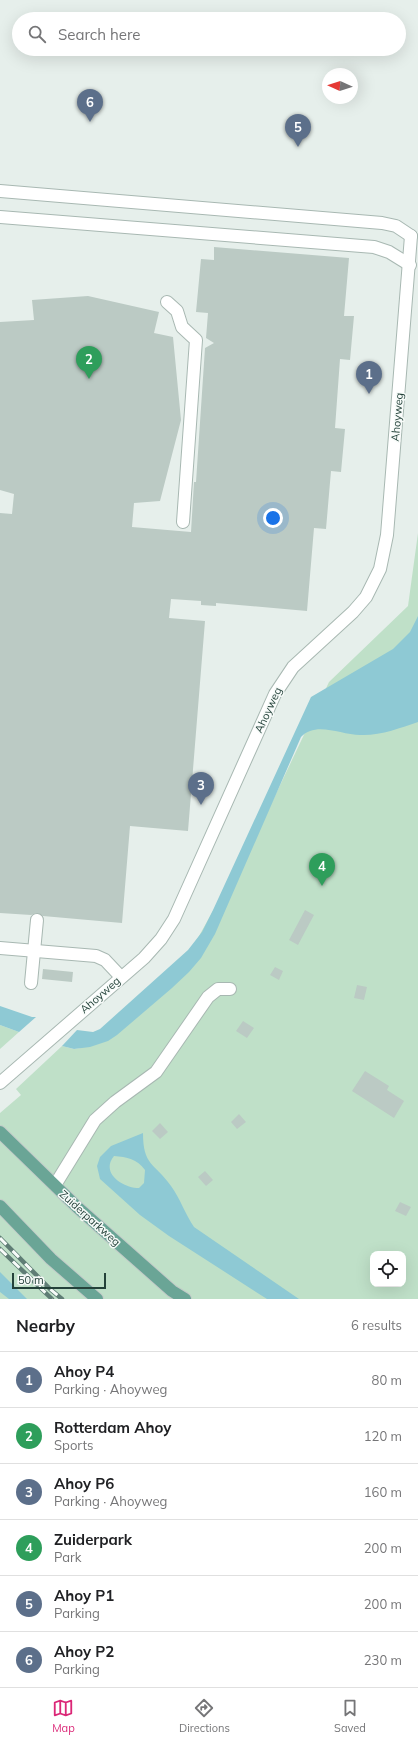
<!DOCTYPE html>
<meta charset="utf-8">
<style>
body{margin:0;font-family:Mulish,sans-serif;background:#f2f2f2;color:#202124}
.controls{position:absolute;right:12px;bottom:12px;display:grid;overflow:hidden;border-radius:8px;box-shadow:0 4px 16px #0002}
.controls button{width:36px;height:36px;display:grid;place-items:center;padding:0;border:0;border-bottom:1px solid #e0e0e0;background:#fff;color:#202124;font:20px sans-serif}
.compass{position:absolute;left:322px;top:68px;width:36px;height:36px;border-radius:50%;background:#fff;box-shadow:0 4px 16px #0002;rotate:273deg}
.scale{position:absolute;left:12px;bottom:10px;width:94px;box-sizing:border-box;padding-left:4px;border:2px solid #24423a;border-top:0;font-size:11px;line-height:14px;white-space:nowrap;color:#24423a;-webkit-text-stroke:3px #f7fbf9;paint-order:stroke}
.you{position:absolute;left:273px;top:518px;width:14px;height:14px;margin:-10px;border:3px solid #fff;border-radius:50%;background:#1a73e8;box-shadow:0 0 0 6px #1a73e833}
.badge{display:grid;place-items:center;width:26px;height:26px;border-radius:50%;background:#db2777;color:#fff;font-size:13px;font-weight:700}
.pin{position:absolute;translate:-50% -33px;filter:drop-shadow(0 1px 2px #0008)}
.pin::after{content:'';position:absolute;top:21px;width:14px;height:12px;background:inherit;clip-path:polygon(0 0,100% 0,50% 100%)}
.list{margin:0;padding:0;list-style:none}
h2{display:flex;justify-content:space-between;align-items:center;height:52px;margin:0;padding:0 16px;font-size:17px}
h2 small{font-size:13px;font-weight:400;color:#757577}
.list li{display:grid;grid-template-columns:26px 1fr auto;gap:12px;align-items:center;box-sizing:border-box;height:56px;padding:0 16px;border-top:1px solid #e0e0e0}
.list b{display:block;font-size:15px;white-space:nowrap}
.list p{margin:0;font-size:13px;white-space:nowrap;color:#757577}
.list em{font-size:13px;font-style:normal;color:#757577}
.icon{flex:none;width:22px;height:22px;fill:none;stroke:currentColor;stroke-width:2;stroke-linecap:round;stroke-linejoin:round}
.map{position:relative;flex:none;width:418px;height:1299px;overflow:hidden}
.search{position:absolute;background:#fff;box-shadow:0 4px 16px #0002;left:12px;right:12px;top:12px;height:44px;display:flex;align-items:center;gap:10px;box-sizing:border-box;padding:0 14px;border-radius:22px;color:#757577;font-size:15px}
.sheet{height:388px;background:#fff}
nav{display:flex;justify-content:space-around;align-items:center;box-sizing:border-box;height:56px;border-top:1px solid #e0e0e0;background:#fff;font-size:11px;color:#757577}
nav a{display:grid;justify-items:center;gap:2px}
nav .on{color:#db2777}
.map>svg:first-child{display:block}
.green{fill:#bfe0c8;fill-rule:evenodd}
.water{fill:#8ec9d4;fill-rule:evenodd}
.building{fill:#bbcac4}
.lines{fill:none;stroke-linecap:round;stroke-linejoin:round}
.minor-casing{stroke:#a8b8b2;stroke-width:14}
.major-casing{stroke:#c2cac8;stroke-width:14}
.minor{stroke:#fff;stroke-width:12}
.major{stroke:#6aa596;stroke-width:12}
.rail-casing{stroke:#5f7d75;stroke-width:4.5}
.rail{stroke:#f7fbf9;stroke-width:3;stroke-dasharray:9;stroke-linecap:butt}
.labels{text-anchor:middle;dominant-baseline:central;stroke-width:3;stroke-linejoin:round;paint-order:stroke}
.street-label{font-size:11px;fill:#24423a;stroke:#f7fbf9}
</style>
<div class="map">
<svg width="418" height="1299" viewBox="0 0 418 1299">
<rect width="100%" height="100%" fill="#e6efeb"/>
<g class="green">
<path d="M418 533V1299H0V1113L21 1095 16 1089 62 1046 74 1049 81 1048 189 954 264 819 329 682 408 606ZM373 1254H403V1284H373Z"/>
<polygon points="0,1025 19,1032 0,1049"/>
</g>
<g class="water">
<path d="M418 616V722C400 728 380 736 360 735 341 735 316 721 301 737L215 934 201 958 189 972 172 988 117 1035 108 1041 90 1047 74 1049 62 1046 77 1030 93 1032 100 1029 188 950 202 932 213 910 311 697 393 649 410 632Z"/>
<polygon points="0,1006 32,1017 36,1017 19,1032 0,1025"/>
<path d="M143 1133C143 1166 154 1162 171 1186 180 1198 185 1214 194 1227L299 1299H267L169 1236 140 1215 100 1179 97 1166 100 1157 111 1146ZM114 1156C127 1157 137 1159 145 1170L144 1183 139 1188C123 1188 100 1173 114 1156Z"/>
<polygon points="0,1272 27,1299 9,1299 0,1292"/>
</g>
<g class="building">
<polygon points="214,247 349,258 344,316 354,316 350,360 340,359 335,428 345,429 341,472 331,471 326,529 314,528 307,611 216,603 216,606 201,605 201,601 171,599 169,618 205,621 188,831 130,826 122,923 43,916 37,913 31,915 0,913 0,513 12,514 14,494 0,490 0,322 34,320 32,300 88,296 159,312 154,333 173,337 181,420 160,501 134,503 132,527 191,532 194,482 196,482 205,348 214,343 206,338 208,313 196,312 201,259 214,260"/>
<polygon points="305,910 314,915 298,945 289,940"/>
<polygon points="275,967 283,971 279,980 270,975"/>
<polygon points="43,969 73,972 72,982 42,979"/>
<polygon points="357,985 367,987 364,1000 354,998"/>
<polygon points="243,1021 254,1028 247,1038 236,1031"/>
<polygon points="365,1071 389,1086 387,1090 404,1101 394,1118 352,1091"/>
<polygon points="239,1114 246,1122 237,1129 231,1122"/>
<polygon points="160,1123 168,1132 160,1139 152,1131"/>
<polygon points="205,1171 213,1180 206,1186 198,1177"/>
<polygon points="400,1202 411,1207 406,1216 395,1211"/>
</g>
<g class="lines">
<defs>
<g id="minor">
<polyline points="0,191 382,223 396,226 411,236"/>
<polyline points="0,217 374,247 389,252 410,265"/>
<polyline points="167,302 177,311 182,327 196,340 183,522"/>
<polyline points="0,948 96,956 105,960 121,977"/>
<polyline points="31,983 37,920"/>
<polyline points="0,1083 144,958 161,939 174,919 275,694 293,667 353,612 366,597 380,569 387,535 411,236"/>
<polyline points="55,1185 95,1120 115,1102 156,1072 208,997 218,989 230,989"/>
</g>
<g id="major">
<polyline points="0,1132 77,1207 172,1291 185,1299"/>
<polyline points="0,1206 51,1259 97,1299"/>
</g>
</defs>
<use href="#minor" class="minor-casing"/>
<use href="#major" class="major-casing"/>
<use href="#minor" class="minor"/>
<use href="#major" class="major"/>
<defs>
<g id="rail">
<polyline points="0,1238 50,1289 62,1299"/>
<polyline points="0,1249 52,1299"/>
</g>
</defs>
<use href="#rail" class="rail-casing"/>
<use href="#rail" class="rail"/>
</g>
<g class="labels">
<g class="street-label">
<text transform="translate(397 417) rotate(-85)">Ahoyweg</text>
<text transform="translate(268 710) rotate(-65)">Ahoyweg</text>
<text transform="translate(100 995) rotate(-41)">Ahoyweg</text>
<text transform="translate(90 1218) rotate(42)">Zuiderparkweg</text>
</g>
</g>
</svg>
<div class="controls">
<button><svg class="icon" aria-label="locate" viewBox="0 0 24 24"><circle cx="12" cy="12" r="6"/><path d="M12 2v4M12 18v4M2 12h4M18 12h4"/></svg></button>
</div>
<svg class="compass" viewBox="-18 -18 36 36"><path d="M0-13l5 13h-10z" fill="#e53935"/><path d="M0 13l5-13h-10z" fill="#757577"/></svg>
<div class="scale">50 m</div>
<div class="you"></div>
<div class="pin badge" style="left:369px;top:394px;background:#5c6f8a">1</div>
<div class="pin badge" style="left:89px;top:379px;background:#2e9e5b">2</div>
<div class="pin badge" style="left:201px;top:805px;background:#5c6f8a">3</div>
<div class="pin badge" style="left:322px;top:886px;background:#2e9e5b">4</div>
<div class="pin badge" style="left:298px;top:147px;background:#5c6f8a">5</div>
<div class="pin badge" style="left:90px;top:122px;background:#5c6f8a">6</div>
<div class="search"><svg class="icon" aria-label="search" viewBox="0 0 24 24"><circle cx="10" cy="10" r="6"/><path d="M15 15l6 6"/></svg>Search here</div>
</div>
<section class="sheet">
<h2>Nearby<small>6 results</small></h2>
<ul class="list">
<li><span class="badge" style="background:#5c6f8a">1</span><div><b>Ahoy P4</b><p>Parking · Ahoyweg</p></div><em>80 m</em></li>
<li><span class="badge" style="background:#2e9e5b">2</span><div><b>Rotterdam Ahoy</b><p>Sports</p></div><em>120 m</em></li>
<li><span class="badge" style="background:#5c6f8a">3</span><div><b>Ahoy P6</b><p>Parking · Ahoyweg</p></div><em>160 m</em></li>
<li><span class="badge" style="background:#2e9e5b">4</span><div><b>Zuiderpark</b><p>Park</p></div><em>200 m</em></li>
<li><span class="badge" style="background:#5c6f8a">5</span><div><b>Ahoy P1</b><p>Parking</p></div><em>200 m</em></li>
<li><span class="badge" style="background:#5c6f8a">6</span><div><b>Ahoy P2</b><p>Parking</p></div><em>230 m</em></li>
</ul>
</section>
<nav>
<a class="on"><svg class="icon" aria-label="map" viewBox="0 0 24 24"><path d="M3 6l6-2 6 2 6-2v14l-6 2-6-2-6 2zM9 4v14M15 6v14"/></svg>Map</a>
<a><svg class="icon" aria-label="directions" viewBox="0 0 24 24"><path d="M12 3l9 9-9 9-9-9zM9 14v-3h6M13 9l2 2-2 2"/></svg>Directions</a>
<a><svg class="icon" aria-label="saved" viewBox="0 0 24 24"><path d="M7 4h10v16l-5-4-5 4z"/></svg>Saved</a>
</nav>
